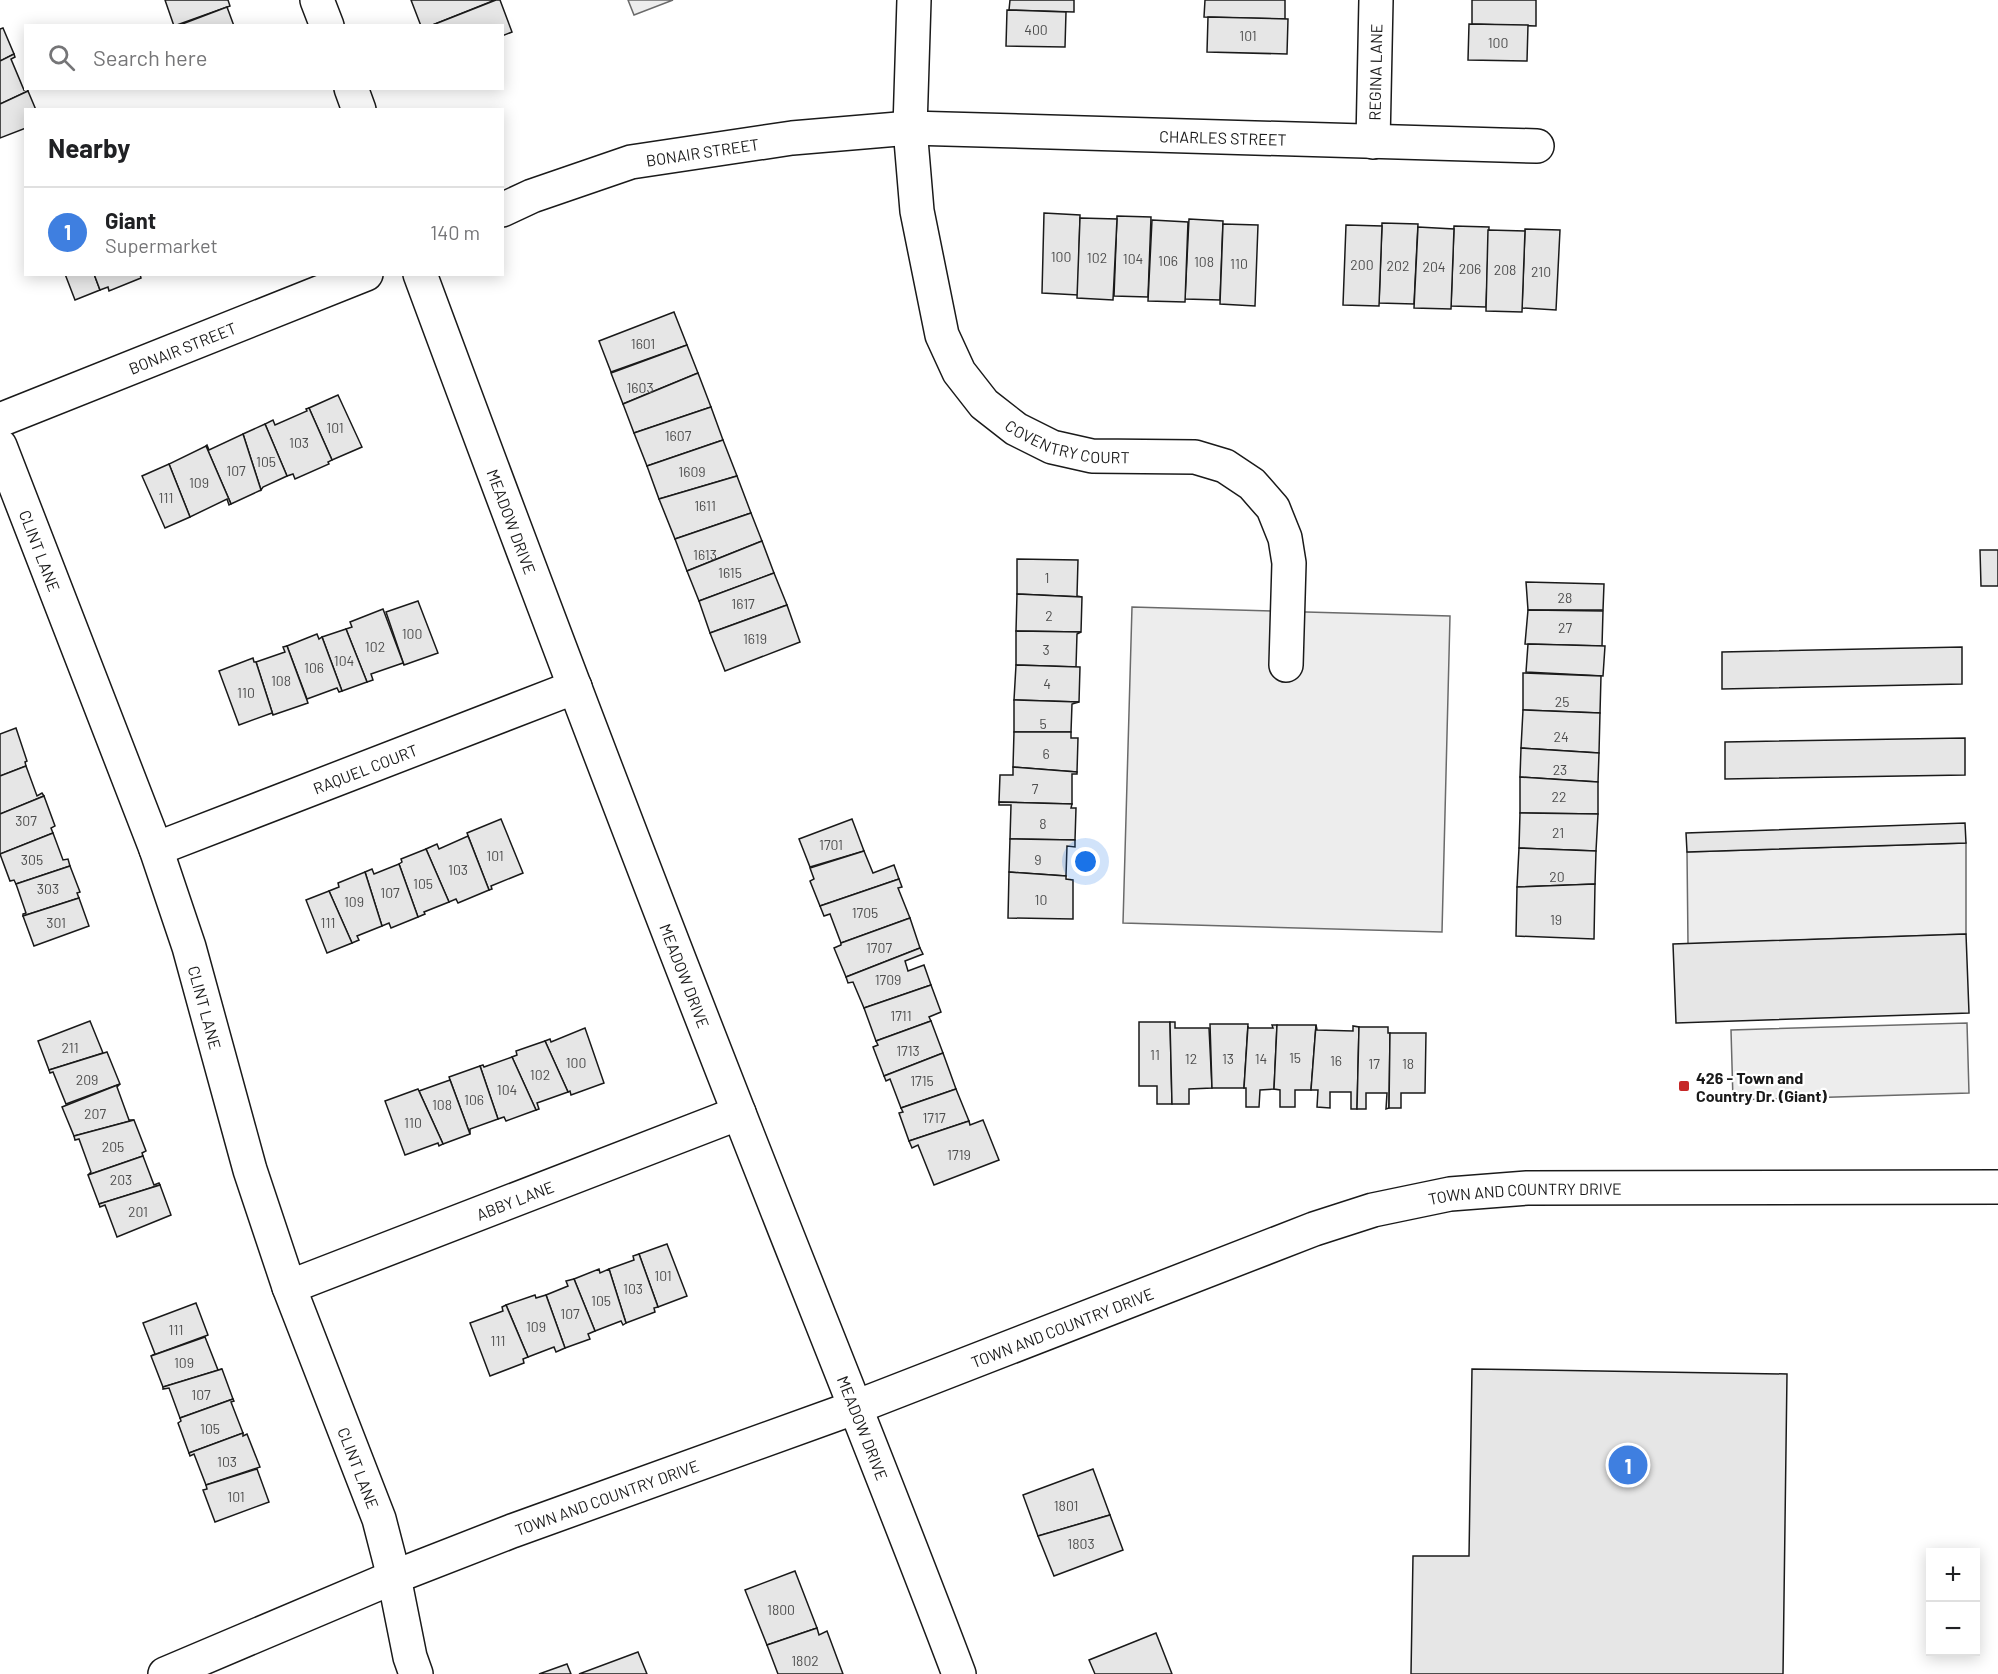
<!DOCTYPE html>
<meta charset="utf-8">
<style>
body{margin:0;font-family:Barlow,sans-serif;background:#f2f2f2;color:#202124}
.controls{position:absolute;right:18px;bottom:18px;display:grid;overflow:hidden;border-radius:0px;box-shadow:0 3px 15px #0003}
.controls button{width:54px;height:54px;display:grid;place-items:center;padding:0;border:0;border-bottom:2px solid #e0e0e0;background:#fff;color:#202124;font:30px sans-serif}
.you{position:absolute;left:1086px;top:862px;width:21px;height:21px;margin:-15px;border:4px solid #fff;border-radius:50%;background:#1a73e8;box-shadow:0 0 0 9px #1a73e833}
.badge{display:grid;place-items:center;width:39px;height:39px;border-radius:50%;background:#c62828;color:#fff;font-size:20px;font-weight:700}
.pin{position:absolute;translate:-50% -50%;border:3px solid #fff;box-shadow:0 2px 6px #0006}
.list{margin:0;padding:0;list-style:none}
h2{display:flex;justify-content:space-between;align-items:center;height:78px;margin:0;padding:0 24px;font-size:26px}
h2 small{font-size:20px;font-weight:400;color:#757577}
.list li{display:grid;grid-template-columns:39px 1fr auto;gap:18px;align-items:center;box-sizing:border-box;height:90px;padding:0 24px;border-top:2px solid #e0e0e0}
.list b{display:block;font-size:22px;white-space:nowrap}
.list p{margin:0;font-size:20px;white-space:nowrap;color:#757577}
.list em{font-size:20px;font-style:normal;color:#757577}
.icon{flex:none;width:33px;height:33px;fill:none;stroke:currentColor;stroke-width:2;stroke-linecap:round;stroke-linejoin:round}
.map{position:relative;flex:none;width:1998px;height:1674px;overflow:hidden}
.search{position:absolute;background:#fff;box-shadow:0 3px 15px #0003;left:24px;top:24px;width:480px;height:66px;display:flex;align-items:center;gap:15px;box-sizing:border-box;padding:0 21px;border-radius:0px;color:#757577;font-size:22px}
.panel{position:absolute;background:#fff;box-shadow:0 3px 15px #0003;left:24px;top:108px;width:480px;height:168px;border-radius:0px}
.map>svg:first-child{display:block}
.built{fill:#ededed;stroke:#6a6a6a;stroke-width:1.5}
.building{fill:#e6e6e6;stroke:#1a1a1a;stroke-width:1.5}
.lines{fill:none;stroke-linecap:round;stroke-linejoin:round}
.street-casing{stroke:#1a1a1a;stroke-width:36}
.secondary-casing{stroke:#1a1a1a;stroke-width:36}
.street{stroke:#fff;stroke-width:33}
.secondary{stroke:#fff;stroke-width:33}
.poi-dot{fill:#c62828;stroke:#fff;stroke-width:2}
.labels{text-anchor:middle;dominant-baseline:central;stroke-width:4.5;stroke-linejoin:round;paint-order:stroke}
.number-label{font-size:14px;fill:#4d4d4d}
.street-label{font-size:16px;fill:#1a1a1a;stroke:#fff}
.poi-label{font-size:16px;font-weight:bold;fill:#1a1a1a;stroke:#fff;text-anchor:start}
</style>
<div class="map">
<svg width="1998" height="1674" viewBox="0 0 1998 1674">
<rect width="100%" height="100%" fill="#fff"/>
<g class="built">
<polygon points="628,0 673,0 634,15"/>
<polygon points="1132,607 1450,616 1442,932 1123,923"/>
<polygon points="1966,843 1966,934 1688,944 1687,852"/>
<polygon points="1967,1023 1969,1093 1733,1100 1731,1030"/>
</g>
<g class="building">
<polygon points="165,0 228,0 230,6 174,26"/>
<polygon points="411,0 495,0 430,26 421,26"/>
<polygon points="496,0 500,0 512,32 502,36 502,26 430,26"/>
<polygon points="1010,0 1074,0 1074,12 1009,10"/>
<polygon points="1205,0 1285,0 1285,19 1204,17"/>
<polygon points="1472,0 1536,0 1536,26 1472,24"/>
<polygon points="227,7 234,26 177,26"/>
<polygon points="1007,10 1066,12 1065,47 1006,46"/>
<polygon points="1208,17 1288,19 1287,54 1207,52"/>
<polygon points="1469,24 1528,25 1527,61 1468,60"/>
<polygon points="3,28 14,54 0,61 0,29"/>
<polygon points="14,54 15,57 11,59 24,90 27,88 28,91 0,104 0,61"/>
<polygon points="28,91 36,110 26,110 26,128 0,138 0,104"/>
<polygon points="1044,213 1080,215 1078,295 1042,293"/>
<polygon points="1117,216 1151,217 1148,297 1114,296"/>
<polygon points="1080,218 1117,219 1113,300 1077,298"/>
<polygon points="1189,219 1223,221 1220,300 1185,299"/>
<polygon points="1152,220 1188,222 1185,302 1148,301"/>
<polygon points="1382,223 1418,224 1414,304 1379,303"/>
<polygon points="1223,224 1258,225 1255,306 1220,304"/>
<polygon points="1346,225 1382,226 1379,306 1343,305"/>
<polygon points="1454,226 1489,227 1486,307 1451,306"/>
<polygon points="1418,227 1454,229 1451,309 1414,308"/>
<polygon points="1525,229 1560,230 1556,310 1522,308"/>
<polygon points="1488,230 1525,231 1522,312 1486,311"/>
<polygon points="65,274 94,274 100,290 75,300"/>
<polygon points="94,274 140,274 141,278 109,291 108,287 100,290"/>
<polygon points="674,312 687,345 611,372 599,341"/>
<polygon points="687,345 698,373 623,404 611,373"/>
<polygon points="698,373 711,407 634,433 623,404"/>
<polygon points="338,395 362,447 332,460 309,408"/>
<polygon points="711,407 723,440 647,466 634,433"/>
<polygon points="309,408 332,460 328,462 329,464 295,479 293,474 287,476 265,424 273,420 275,425 307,411 306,409"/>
<polygon points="265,424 287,476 263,487 261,490 243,434"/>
<polygon points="243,434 261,490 231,504 206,446 207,445 209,450"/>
<polygon points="723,440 737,476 659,499 647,466"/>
<polygon points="206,446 231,504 229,505 227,499 190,517 169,464"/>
<polygon points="169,464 190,517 165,528 142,476"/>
<polygon points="737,476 751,513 675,539 659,499"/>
<polygon points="751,513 762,541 687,571 675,539"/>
<polygon points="762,541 774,573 699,601 687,571"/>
<polygon points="1980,550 1998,550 1998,586 1981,586"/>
<polygon points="1017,559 1078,560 1077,596 1082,597 1017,594"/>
<polygon points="774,573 787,605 710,633 699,601"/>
<polygon points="1526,582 1604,584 1603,610 1528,610"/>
<polygon points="1017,594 1082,597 1081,632 1016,631"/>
<polygon points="418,601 438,653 404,665 386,612"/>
<polygon points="787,605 800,642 725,671 710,633"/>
<polygon points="383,609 404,665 403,663 371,674 373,680 367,682 346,629 352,627 350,622"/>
<polygon points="1528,610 1603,611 1602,646 1525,644"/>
<polygon points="346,629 367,682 342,691 322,637"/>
<polygon points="1016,631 1081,632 1077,634 1076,667 1016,665"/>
<polygon points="317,634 319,639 322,637 342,691 339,692 337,688 307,699 287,646"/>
<polygon points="1528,644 1605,646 1603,676 1526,672"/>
<polygon points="287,646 308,703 273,715 256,662 285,652 283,647"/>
<polygon points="1962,647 1962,684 1722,689 1722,652"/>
<polygon points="253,658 254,662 256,662 273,715 272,713 239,725 219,671"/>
<polygon points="1016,665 1080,667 1079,702 1014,700"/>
<polygon points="1523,673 1601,676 1600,713 1523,710"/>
<polygon points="1014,700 1079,702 1072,704 1071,732 1014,732"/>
<polygon points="1523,710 1600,713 1599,753 1521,748"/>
<polygon points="16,728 27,761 25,762 26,766 0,776 0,734"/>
<polygon points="1014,732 1071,732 1071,738 1078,738 1077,772 1013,767"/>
<polygon points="1965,738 1965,775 1725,779 1725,742"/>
<polygon points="1521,748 1599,753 1598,782 1520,777"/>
<polygon points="26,766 37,796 42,793 44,796 0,814 0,776"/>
<polygon points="1013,767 1077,772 1077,774 1072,774 1072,804 999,802 1000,775 1013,775"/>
<polygon points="1520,777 1598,782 1598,814 1520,813"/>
<polygon points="44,796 55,826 51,828 53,833 0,854 0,814"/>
<polygon points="999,802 1072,804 1071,808 1076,808 1075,840 1010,839 1011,805 999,805"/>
<polygon points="1520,813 1598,814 1596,851 1519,848"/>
<polygon points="501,819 523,873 491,886 492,889 489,890 467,833"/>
<polygon points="852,819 864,851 810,867 799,839"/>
<polygon points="1965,823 1966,843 1687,852 1686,833"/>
<polygon points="53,833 63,860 68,859 70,866 16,884 14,880 10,881 0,854"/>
<polygon points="468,836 489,890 458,903 456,899 449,902 426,849 437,844 439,849"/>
<polygon points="1010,839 1075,840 1075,847 1067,846 1066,876 1009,872"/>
<polygon points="1519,848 1596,851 1595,884 1517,887"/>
<polygon points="426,849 449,902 424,912 425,914 418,917 399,864 402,862 401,859"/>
<polygon points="864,851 873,873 894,865 899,879 820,906 810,881 814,879 810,868"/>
<polygon points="399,864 418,917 391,928 389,923 382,926 365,872 372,869 374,874"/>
<polygon points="70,866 80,892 77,893 79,898 23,916 23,914 26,913 16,884"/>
<polygon points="365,872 382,926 357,936 359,940 352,943 329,891 339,887 338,883"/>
<polygon points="1009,872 1066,876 1066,879 1073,880 1073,919 1008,918"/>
<polygon points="899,879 902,887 898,888 910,918 841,943 830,914 824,916 820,906"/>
<polygon points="1595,884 1594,939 1516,936 1517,887"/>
<polygon points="329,891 352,943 327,953 306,900"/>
<polygon points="79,898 89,926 34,946 23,916"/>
<polygon points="910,918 920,948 846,977 834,948 841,945 841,943"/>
<polygon points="1966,934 1969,1013 1676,1023 1673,944"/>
<polygon points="920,948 923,954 905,961 908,971 924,965 931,985 864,1008 853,982 848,983 846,977"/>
<polygon points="931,985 941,1012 929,1017 931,1021 876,1041 864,1008"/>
<polygon points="90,1021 103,1053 49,1070 38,1041"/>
<polygon points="931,1021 943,1053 884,1076 873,1047 878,1045 876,1041"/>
<polygon points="1139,1022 1170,1022 1172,1104 1157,1104 1157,1086 1139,1086"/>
<polygon points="1170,1022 1175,1022 1175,1028 1209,1028 1212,1088 1189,1089 1189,1104 1172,1104"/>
<polygon points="1210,1024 1248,1024 1244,1088 1212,1088"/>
<polygon points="1272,1025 1277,1025 1274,1089 1260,1090 1259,1107 1246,1107 1246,1088 1244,1088 1248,1026 1248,1028 1273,1028"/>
<polygon points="1277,1025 1316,1025 1311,1090 1295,1090 1295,1107 1280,1107 1280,1090 1274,1089"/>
<polygon points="1316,1025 1317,1030 1353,1031 1353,1026 1359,1027 1357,1109 1351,1109 1351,1092 1330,1092 1330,1108 1317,1107 1318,1090 1311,1090"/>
<polygon points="1359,1027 1388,1027 1388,1033 1390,1033 1389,1108 1386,1109 1387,1093 1366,1093 1366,1109 1357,1109"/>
<polygon points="585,1028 604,1083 571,1095 570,1091 568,1092 545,1041 550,1039 551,1042"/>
<polygon points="1390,1033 1426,1033 1425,1093 1401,1093 1401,1108 1389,1108"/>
<polygon points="545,1041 568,1092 537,1103 539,1109 536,1110 512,1057 517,1055 516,1051"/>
<polygon points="107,1052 120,1084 66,1104 53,1072 50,1073 49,1070"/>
<polygon points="943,1053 956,1089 901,1108 890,1079 886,1081 884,1076"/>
<polygon points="512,1057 536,1110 506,1121 504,1117 498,1119 480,1066 483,1065 484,1067"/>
<polygon points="480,1066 498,1119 470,1129 470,1134 449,1077"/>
<polygon points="450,1080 470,1134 443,1144 419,1091"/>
<polygon points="120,1084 117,1087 129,1120 134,1120 74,1136 62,1107"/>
<polygon points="418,1089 443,1144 439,1146 438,1143 405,1155 385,1101"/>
<polygon points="956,1089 969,1121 909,1141 899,1113 903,1112 901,1108"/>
<polygon points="134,1120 146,1151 142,1153 143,1156 88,1175 91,1172 79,1139 75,1140 74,1136"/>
<polygon points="983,1120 999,1160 934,1185 918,1145 912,1148 909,1141 969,1121 970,1125"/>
<polygon points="143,1156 154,1185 159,1183 160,1185 99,1204 88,1175"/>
<polygon points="160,1185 171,1215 117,1237 105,1205 100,1207 99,1204"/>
<polygon points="667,1244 687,1296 658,1307 639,1254"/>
<polygon points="639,1254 658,1307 654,1308 655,1312 626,1323 609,1269 634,1260 633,1256"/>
<polygon points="599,1269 600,1273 609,1269 626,1323 623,1325 621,1321 595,1331 574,1279"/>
<polygon points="574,1279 595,1331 588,1334 590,1339 565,1348 546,1295 568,1286 566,1281"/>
<polygon points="535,1295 536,1298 546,1295 565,1348 556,1352 554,1347 528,1357 506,1305"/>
<polygon points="196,1303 208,1335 151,1356 155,1354 143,1323"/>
<polygon points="506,1305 528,1357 523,1359 524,1363 490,1376 470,1323 503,1311 502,1307"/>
<polygon points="205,1337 218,1370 222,1369 163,1387 151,1356"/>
<polygon points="222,1369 233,1399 180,1418 169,1388 163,1389 163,1387"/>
<polygon points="1472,1369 1787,1374 1783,1674 1411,1674 1413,1556 1469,1556"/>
<polygon points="233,1399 234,1401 231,1402 243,1433 189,1453 178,1423 181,1421 180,1418"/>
<polygon points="243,1433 243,1436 247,1434 260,1467 206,1485 194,1454 190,1456 189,1453"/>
<polygon points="257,1469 269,1502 215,1522 203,1490 207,1489 206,1485"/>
<polygon points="1093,1469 1110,1515 1038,1536 1023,1495"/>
<polygon points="1110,1515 1123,1550 1054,1576 1038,1536"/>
<polygon points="795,1571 817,1628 767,1645 745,1590"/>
<polygon points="817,1628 819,1635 827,1631 843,1674 778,1674 767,1645"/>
<polygon points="1156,1633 1172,1674 1095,1674 1089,1660"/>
<polygon points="638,1652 647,1674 579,1674"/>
<polygon points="567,1664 571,1674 539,1674"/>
</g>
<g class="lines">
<defs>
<g id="street">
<polyline points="317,0 327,26"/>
<path id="s1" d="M914 0 910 128 917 211 942 335 959 372 984 404 1016 429 1052 447 1092 456 1195 457 1225 466 1252 484 1273 508 1285 538 1289 563 1286 665"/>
<polyline points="351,88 359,110"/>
<path id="s2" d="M1373 142 1376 0"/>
<path id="s3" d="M502 210 532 196 631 162 792 138 910 128 1537 146"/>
<path id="s4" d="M420 274C524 555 630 835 739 1113 812 1300 888 1486 959 1674"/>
<path id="s5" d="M0 420 366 274"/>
<path id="s6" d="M0 446 156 849 189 947 250 1170 289 1287 379 1519 394 1577 410 1657 416 1674"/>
<path id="s7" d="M156 849 575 687"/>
<path id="s8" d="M289 1287 739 1113"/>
</g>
<g id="secondary">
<path id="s9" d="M165 1674 394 1577 512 1531 856 1407 1314 1229 1373 1210 1450 1194 1527 1188 1998 1187"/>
</g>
</defs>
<use href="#street" class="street-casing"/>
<use href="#secondary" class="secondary-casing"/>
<use href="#street" class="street"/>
<use href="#secondary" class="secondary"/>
</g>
<rect class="poi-dot" x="1678" y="1080" width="12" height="12" rx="3"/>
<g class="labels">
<g class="number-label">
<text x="1036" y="29">400</text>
<text x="1248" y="35">101</text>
<text x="1498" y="42">100</text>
<text x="1061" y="256">100</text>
<text x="1097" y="257">102</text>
<text x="1133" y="258">104</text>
<text x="1168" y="260">106</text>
<text x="1204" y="261">108</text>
<text x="1239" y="263">110</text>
<text x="1362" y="264">200</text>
<text x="1398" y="265">202</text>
<text x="1434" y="266">204</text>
<text x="1470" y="268">206</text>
<text x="1505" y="269">208</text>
<text x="1541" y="271">210</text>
<text x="643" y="343">1601</text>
<text x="640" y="387">1603</text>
<text x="335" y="427">101</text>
<text x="678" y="435">1607</text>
<text x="299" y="442">103</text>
<text x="266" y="461">105</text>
<text x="236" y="470">107</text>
<text x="692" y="471">1609</text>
<text x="199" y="482">109</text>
<text x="166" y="497">111</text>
<text x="705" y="505">1611</text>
<text x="705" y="554">1613</text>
<text x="730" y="572">1615</text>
<text x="1047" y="577">1</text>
<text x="1565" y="597">28</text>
<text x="743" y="603">1617</text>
<text x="1049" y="615">2</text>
<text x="1565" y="627">27</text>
<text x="412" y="633">100</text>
<text x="755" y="638">1619</text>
<text x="375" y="646">102</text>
<text x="1046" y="649">3</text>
<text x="344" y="660">104</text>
<text x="314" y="667">106</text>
<text x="281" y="680">108</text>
<text x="1047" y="683">4</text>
<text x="246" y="692">110</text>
<text x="1562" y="701">25</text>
<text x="1043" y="723">5</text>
<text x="1561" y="736">24</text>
<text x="1046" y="753">6</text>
<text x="1560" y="769">23</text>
<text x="1035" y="788">7</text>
<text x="1559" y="796">22</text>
<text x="26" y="820">307</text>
<text x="1043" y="823">8</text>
<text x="1558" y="832">21</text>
<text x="831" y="844">1701</text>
<text x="495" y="855">101</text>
<text x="32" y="859">305</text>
<text x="1038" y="859">9</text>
<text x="458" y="869">103</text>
<text x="1557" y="876">20</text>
<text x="423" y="883">105</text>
<text x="48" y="888">303</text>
<text x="390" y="892">107</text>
<text x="1041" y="899">10</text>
<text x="354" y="901">109</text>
<text x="865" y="912">1705</text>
<text x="1556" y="919">19</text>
<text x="56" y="922">301</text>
<text x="328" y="922">111</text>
<text x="879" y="947">1707</text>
<text x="888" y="979">1709</text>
<text x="901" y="1015">1711</text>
<text x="70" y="1047">211</text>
<text x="908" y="1050">1713</text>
<text x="1155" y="1054">11</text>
<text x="1295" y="1057">15</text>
<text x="1191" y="1058">12</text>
<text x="1228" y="1058">13</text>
<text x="1261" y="1058">14</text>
<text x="1336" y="1060">16</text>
<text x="576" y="1062">100</text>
<text x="1374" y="1063">17</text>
<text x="1408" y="1063">18</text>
<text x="540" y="1074">102</text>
<text x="87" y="1079">209</text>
<text x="922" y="1080">1715</text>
<text x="507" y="1089">104</text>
<text x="474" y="1099">106</text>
<text x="442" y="1104">108</text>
<text x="95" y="1113">207</text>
<text x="934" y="1117">1717</text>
<text x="413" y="1122">110</text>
<text x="113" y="1146">205</text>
<text x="959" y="1154">1719</text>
<text x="121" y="1179">203</text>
<text x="138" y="1211">201</text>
<text x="663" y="1275">101</text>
<text x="633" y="1288">103</text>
<text x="601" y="1300">105</text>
<text x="570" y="1313">107</text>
<text x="536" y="1326">109</text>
<text x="176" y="1329">111</text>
<text x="498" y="1340">111</text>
<text x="184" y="1362">109</text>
<text x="201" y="1394">107</text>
<text x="210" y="1428">105</text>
<text x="227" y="1461">103</text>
<text x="236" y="1496">101</text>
<text x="1066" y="1505">1801</text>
<text x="1081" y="1543">1803</text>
<text x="781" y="1609">1800</text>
<text x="805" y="1660">1802</text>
</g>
<g class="street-label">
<text stroke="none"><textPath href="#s2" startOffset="70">REGINA LANE</textPath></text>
<text stroke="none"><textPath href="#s3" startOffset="732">CHARLES STREET</textPath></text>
<text stroke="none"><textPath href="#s3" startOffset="210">BONAIR STREET</textPath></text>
<text stroke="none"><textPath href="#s5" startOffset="196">BONAIR STREET</textPath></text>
<text stroke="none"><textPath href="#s1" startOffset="514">COVENTRY COURT</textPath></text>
<text stroke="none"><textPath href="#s4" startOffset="264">MEADOW DRIVE</textPath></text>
<text stroke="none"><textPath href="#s6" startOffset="112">CLINT LANE</textPath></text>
<text stroke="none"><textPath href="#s7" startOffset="224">RAQUEL COURT</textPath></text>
<text stroke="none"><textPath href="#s4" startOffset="750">MEADOW DRIVE</textPath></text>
<text stroke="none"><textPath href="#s6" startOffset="598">CLINT LANE</textPath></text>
<text stroke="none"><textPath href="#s9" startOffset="1448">TOWN AND COUNTRY DRIVE</textPath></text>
<text stroke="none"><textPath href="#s8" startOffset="242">ABBY LANE</textPath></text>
<text stroke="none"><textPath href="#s9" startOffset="962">TOWN AND COUNTRY DRIVE</textPath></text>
<text stroke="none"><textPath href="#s4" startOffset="1236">MEADOW DRIVE</textPath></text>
<text stroke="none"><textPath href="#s6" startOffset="1084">CLINT LANE</textPath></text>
<text stroke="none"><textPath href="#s9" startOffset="476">TOWN AND COUNTRY DRIVE</textPath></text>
</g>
<g class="poi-label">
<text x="1696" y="1077">426 - Town and<tspan x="1696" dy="18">Country Dr. (Giant)</tspan></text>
</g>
</g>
</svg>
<div class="controls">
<button>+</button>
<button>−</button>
</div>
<div class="you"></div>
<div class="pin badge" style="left:1628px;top:1465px;background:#3f7fe0">1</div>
<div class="search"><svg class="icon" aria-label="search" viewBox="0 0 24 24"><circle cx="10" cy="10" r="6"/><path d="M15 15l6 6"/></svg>Search here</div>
<section class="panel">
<h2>Nearby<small></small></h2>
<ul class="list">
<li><span class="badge" style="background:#3f7fe0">1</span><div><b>Giant</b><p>Supermarket</p></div><em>140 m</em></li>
</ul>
</section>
</div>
